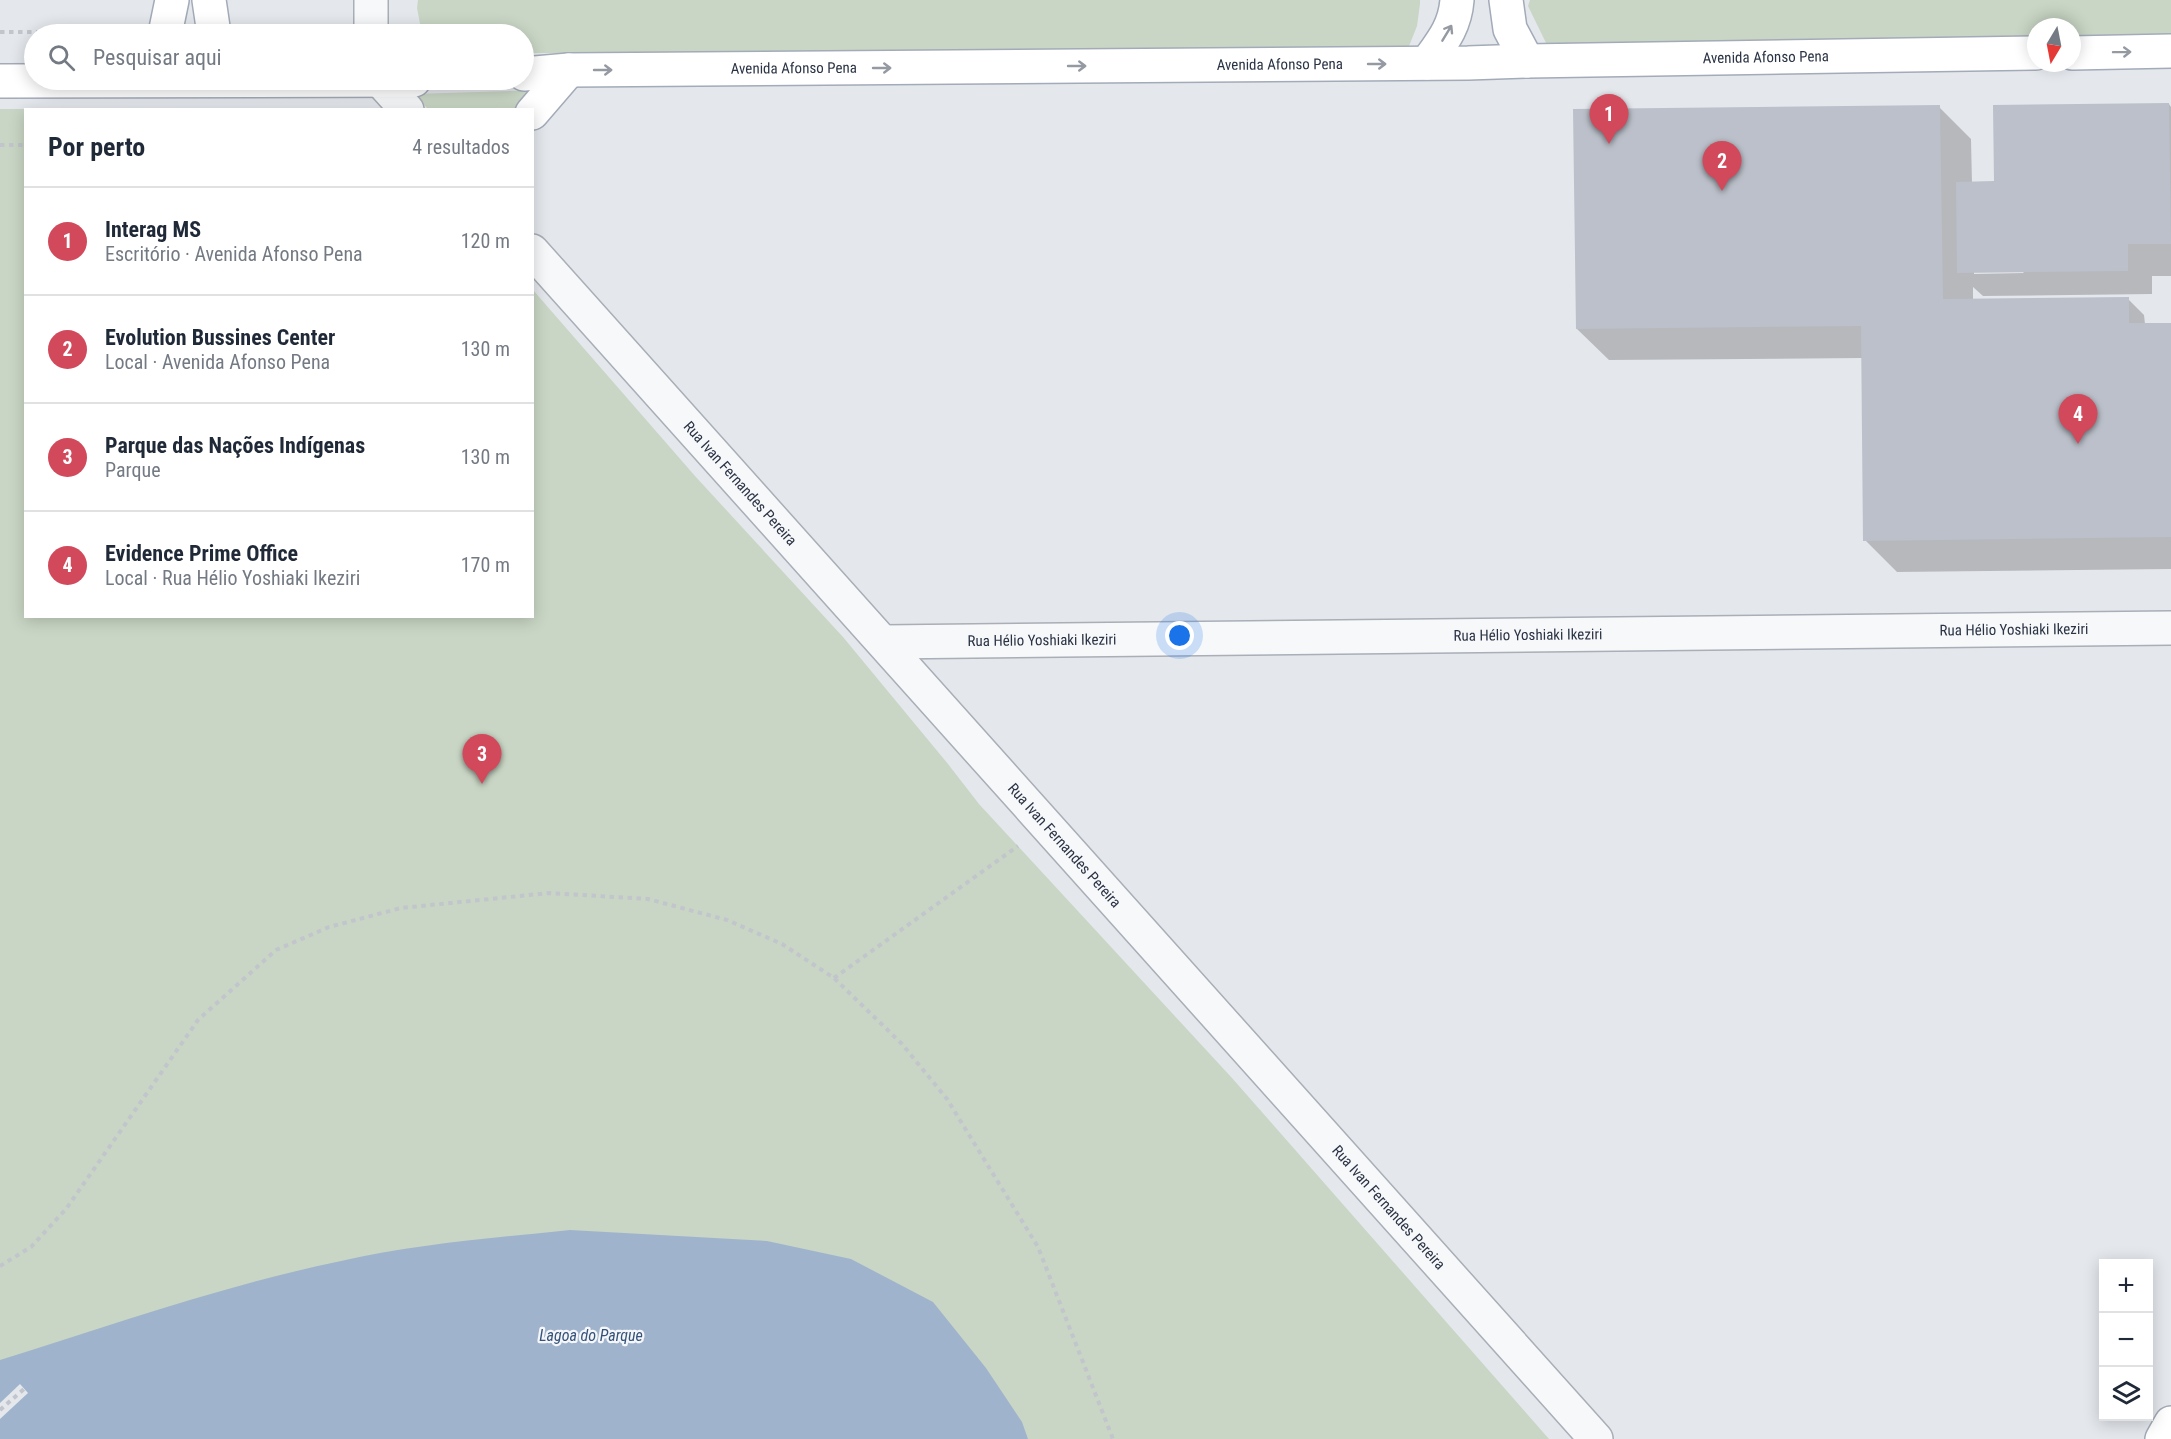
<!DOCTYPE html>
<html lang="pt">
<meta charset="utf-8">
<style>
body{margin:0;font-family:"Roboto Condensed",sans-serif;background:#f2f2f3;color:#1f2937}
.controls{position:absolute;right:18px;bottom:18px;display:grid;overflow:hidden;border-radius:0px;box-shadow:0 3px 15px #0003}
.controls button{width:54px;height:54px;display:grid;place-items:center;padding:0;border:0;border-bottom:2px solid #e0e1e3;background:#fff;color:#1f2937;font:30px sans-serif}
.compass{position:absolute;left:2027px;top:18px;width:54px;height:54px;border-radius:50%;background:#fff;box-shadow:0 3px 15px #0003;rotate:190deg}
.you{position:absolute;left:1180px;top:636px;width:21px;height:21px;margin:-15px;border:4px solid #fff;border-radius:50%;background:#1a73e8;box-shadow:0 0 0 9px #1a73e833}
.badge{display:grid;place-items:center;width:39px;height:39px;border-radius:50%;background:#d1495b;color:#fff;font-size:20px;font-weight:700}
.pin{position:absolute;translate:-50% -50px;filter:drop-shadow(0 2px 3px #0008)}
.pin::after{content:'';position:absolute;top:32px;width:21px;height:18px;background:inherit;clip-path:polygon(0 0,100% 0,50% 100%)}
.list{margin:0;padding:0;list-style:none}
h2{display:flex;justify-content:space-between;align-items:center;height:78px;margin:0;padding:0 24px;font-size:26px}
h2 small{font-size:20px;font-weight:400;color:#747a83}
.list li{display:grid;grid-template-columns:39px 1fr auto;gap:18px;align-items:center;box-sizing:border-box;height:108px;padding:0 24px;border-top:2px solid #e0e1e3}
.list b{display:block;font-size:22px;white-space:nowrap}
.list p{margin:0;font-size:20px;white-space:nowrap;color:#747a83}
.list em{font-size:20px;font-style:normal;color:#747a83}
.icon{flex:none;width:33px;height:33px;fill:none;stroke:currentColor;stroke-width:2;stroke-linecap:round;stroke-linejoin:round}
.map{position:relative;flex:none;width:2171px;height:1439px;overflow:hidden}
.search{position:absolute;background:#fff;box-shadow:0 3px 15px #0003;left:24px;top:24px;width:510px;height:66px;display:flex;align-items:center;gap:15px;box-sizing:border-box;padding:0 21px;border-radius:33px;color:#747a83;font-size:22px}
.panel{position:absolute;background:#fff;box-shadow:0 3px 15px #0003;left:24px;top:108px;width:510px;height:510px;border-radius:0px}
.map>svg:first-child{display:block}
.green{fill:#c9d6c5}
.water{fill:#9fb4cc}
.pier{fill:#e4e7ec}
.shadow{fill:#0003;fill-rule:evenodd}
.building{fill:#bbc0ca}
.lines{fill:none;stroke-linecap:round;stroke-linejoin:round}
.minor-casing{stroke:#a9aeb7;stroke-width:36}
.major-casing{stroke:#a3abb8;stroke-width:36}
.path{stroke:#c2c5cb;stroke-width:4;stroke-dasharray:4.5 4.5;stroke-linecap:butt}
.minor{stroke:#f7f8fa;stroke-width:33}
.major{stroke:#fff;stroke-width:33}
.oneway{stroke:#959aa2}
.labels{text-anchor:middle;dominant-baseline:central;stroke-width:4.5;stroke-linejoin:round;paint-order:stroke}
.street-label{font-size:15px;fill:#2b3445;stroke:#f4f6f9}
.water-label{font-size:16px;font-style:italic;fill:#34527a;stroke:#f4f6f9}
</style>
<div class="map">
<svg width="2171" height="1439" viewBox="0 0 2171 1439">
<rect width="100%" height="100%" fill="#e4e7ec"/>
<g class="green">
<polygon points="418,0 1420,0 1420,4 1417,26 1409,46 571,53 524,53 524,34 422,34 417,8"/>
<polygon points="1530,0 2171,0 2171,50 2072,50 2072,27 2036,27 2036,50 1549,49 1528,6"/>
<polygon points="544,90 524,110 428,109 414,94"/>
<polygon points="0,109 26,109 26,616 532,616 533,290 695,476 843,637 948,764 979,804 1232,1078 1549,1439 0,1439"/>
</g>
<path class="water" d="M570 1230 767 1241 851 1259 933 1302 986 1368 1022 1422 1028 1439H0V1360C113 1325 225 1285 341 1261 416 1244 493 1238 570 1230Z"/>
<polygon class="pier" points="20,1384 28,1393 0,1419 0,1403"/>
<path class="shadow" d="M2169 104 2171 107V276H2152V294L1983 296 1973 287V300L2128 299 2144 315 2145 324H2171V569L1897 572 1865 540 1862 358 1609 360 1577 329 1939 107 1971 139 1972 183H1993ZM2021 270 2024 273 1974 274V271Z"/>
<g class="building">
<polygon points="2169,103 2171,244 2128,244 2128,271 1957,273 1956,182 1994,181 1993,105"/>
<polygon points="1940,105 1943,299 2129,297 2129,323 2171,323 2171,537 1863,541 1861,326 1576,329 1573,109"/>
</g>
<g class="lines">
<defs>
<g id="minor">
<polyline points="371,34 371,0"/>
<polyline points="380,80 407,110"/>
<path id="s1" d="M532 251 1596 1439"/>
<path id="s2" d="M884 642 2171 628"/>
</g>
<g id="major">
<polyline points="209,0 214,34"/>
<polyline points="1506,0 1510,29 1527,61"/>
<polyline points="165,34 172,0"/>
<polyline points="2072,53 2171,51"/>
<path d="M1427 63C1442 42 1455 27 1457 0"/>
<path id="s3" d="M524 74 569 70 1468 63 1527 61 2036 53"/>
<polyline points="0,81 414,80"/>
<polyline points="532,113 569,70"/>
<polyline points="2162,1439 2171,1423"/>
</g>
</defs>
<use href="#minor" class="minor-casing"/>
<use href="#major" class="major-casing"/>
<g class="path">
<polyline points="0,32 132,32"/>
<polyline points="248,32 336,33"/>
<polyline points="404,34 442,34"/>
<polyline points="0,145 26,145"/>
<polyline points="834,978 1018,846"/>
<polyline points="0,1266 31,1247 66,1209 198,1020 276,950 329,927 401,908 549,893 648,899 727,920 782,944 834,978 902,1044 947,1099 1038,1247 1113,1439"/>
<polyline points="0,1410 24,1389"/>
</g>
<use href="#minor" class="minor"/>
<use href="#major" class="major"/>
</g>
<defs><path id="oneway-shaft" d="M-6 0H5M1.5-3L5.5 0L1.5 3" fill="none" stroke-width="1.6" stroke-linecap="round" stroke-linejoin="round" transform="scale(1.5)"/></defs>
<g class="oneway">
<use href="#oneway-shaft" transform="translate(1447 33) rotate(-59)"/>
<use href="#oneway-shaft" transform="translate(2122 52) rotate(-1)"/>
<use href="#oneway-shaft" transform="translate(1377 64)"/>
<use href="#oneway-shaft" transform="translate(1077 66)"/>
<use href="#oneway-shaft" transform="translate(882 68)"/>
<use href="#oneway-shaft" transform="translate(603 70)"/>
</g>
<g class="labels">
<g class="street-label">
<text stroke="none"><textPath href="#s3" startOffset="1242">Avenida Afonso Pena</textPath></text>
<text stroke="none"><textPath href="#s3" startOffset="756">Avenida Afonso Pena</textPath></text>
<text stroke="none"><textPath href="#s3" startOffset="270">Avenida Afonso Pena</textPath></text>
<text stroke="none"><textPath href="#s1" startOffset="312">Rua Ivan Fernandes Pereira</textPath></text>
<text stroke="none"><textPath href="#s2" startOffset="1130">Rua Hélio Yoshiaki Ikeziri</textPath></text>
<text stroke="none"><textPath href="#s2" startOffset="644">Rua Hélio Yoshiaki Ikeziri</textPath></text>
<text stroke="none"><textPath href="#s2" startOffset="158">Rua Hélio Yoshiaki Ikeziri</textPath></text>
<text stroke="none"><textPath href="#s1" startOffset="798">Rua Ivan Fernandes Pereira</textPath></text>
<text stroke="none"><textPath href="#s1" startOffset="1284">Rua Ivan Fernandes Pereira</textPath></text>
</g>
<g class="water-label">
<text x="591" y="1335">Lagoa do Parque</text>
</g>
</g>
</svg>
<div class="controls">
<button>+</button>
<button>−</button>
<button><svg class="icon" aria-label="layers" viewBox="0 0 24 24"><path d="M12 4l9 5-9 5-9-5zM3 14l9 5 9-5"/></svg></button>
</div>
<svg class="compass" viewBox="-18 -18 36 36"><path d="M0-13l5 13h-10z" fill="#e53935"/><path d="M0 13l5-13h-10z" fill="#747a83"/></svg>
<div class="you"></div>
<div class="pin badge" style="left:1609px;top:144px">1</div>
<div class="pin badge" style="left:1722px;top:191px">2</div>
<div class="pin badge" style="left:482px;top:784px">3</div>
<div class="pin badge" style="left:2078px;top:444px">4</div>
<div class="search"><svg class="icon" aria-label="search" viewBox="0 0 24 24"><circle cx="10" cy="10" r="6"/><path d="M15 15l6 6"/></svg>Pesquisar aqui</div>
<section class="panel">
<h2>Por perto<small>4 resultados</small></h2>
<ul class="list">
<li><span class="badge">1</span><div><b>Interag MS</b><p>Escritório · Avenida Afonso Pena</p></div><em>120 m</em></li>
<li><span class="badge">2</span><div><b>Evolution Bussines Center</b><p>Local · Avenida Afonso Pena</p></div><em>130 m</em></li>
<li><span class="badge">3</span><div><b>Parque das Nações Indígenas</b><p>Parque</p></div><em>130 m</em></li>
<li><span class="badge">4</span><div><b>Evidence Prime Office</b><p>Local · Rua Hélio Yoshiaki Ikeziri</p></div><em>170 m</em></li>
</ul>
</section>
</div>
